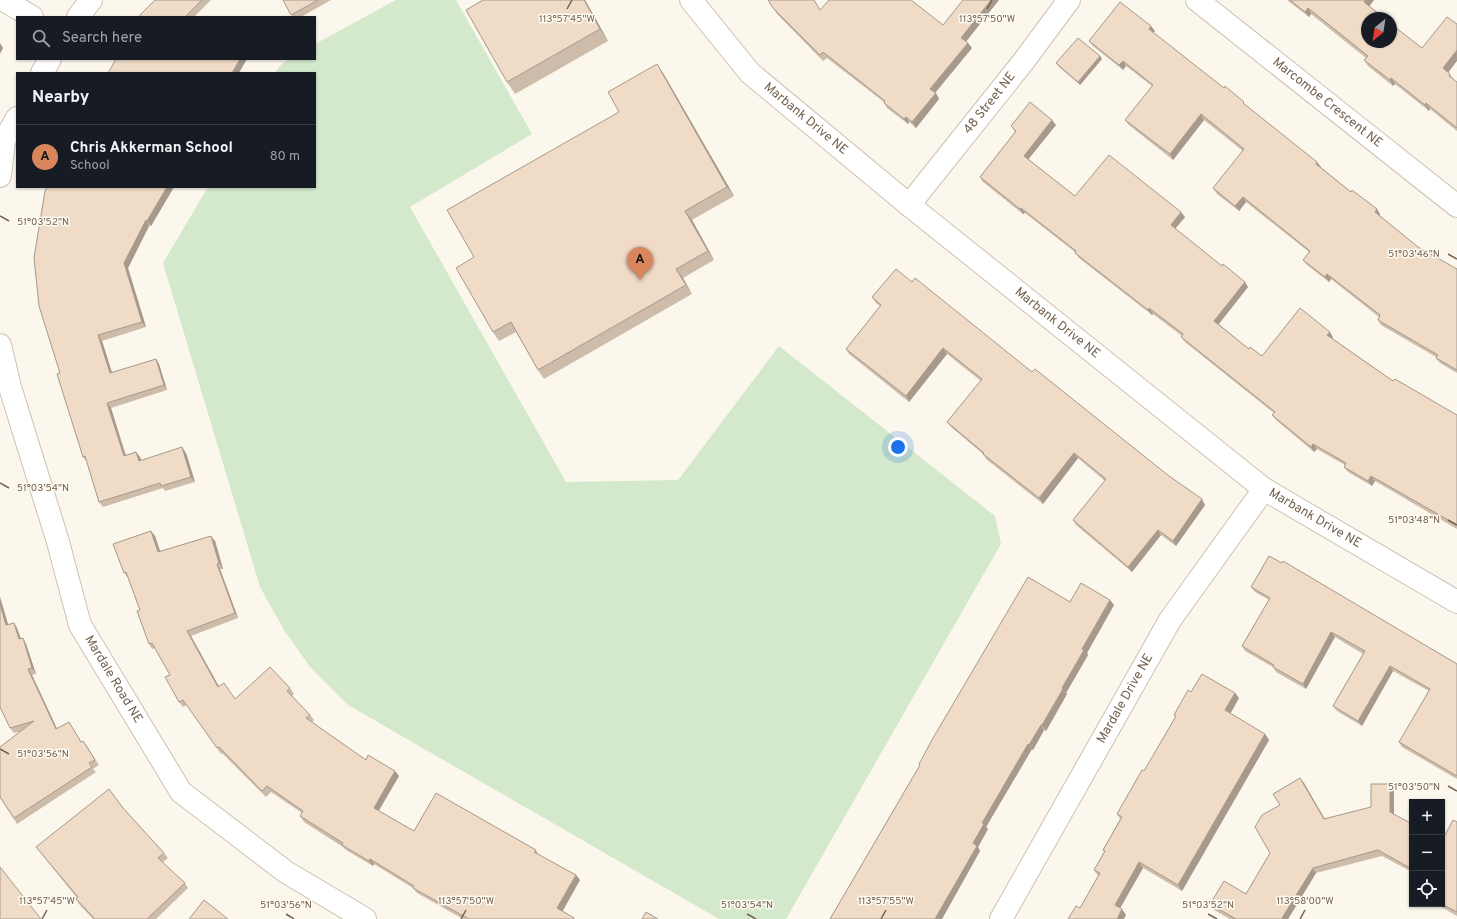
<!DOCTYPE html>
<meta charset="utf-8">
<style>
body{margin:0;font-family:Overpass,sans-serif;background:#20242c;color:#f1f3f6}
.controls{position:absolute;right:12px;bottom:12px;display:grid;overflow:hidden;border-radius:0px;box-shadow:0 1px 3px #0004}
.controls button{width:36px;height:36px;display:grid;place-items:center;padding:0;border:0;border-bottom:1px solid #363941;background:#171b24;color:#f1f3f6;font:20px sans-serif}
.compass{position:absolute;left:1361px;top:12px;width:36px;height:36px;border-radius:50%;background:#171b24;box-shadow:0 1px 3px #0004;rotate:210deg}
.you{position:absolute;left:898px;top:447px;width:14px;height:14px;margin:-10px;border:3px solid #fff;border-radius:50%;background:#1a73e8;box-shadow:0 0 0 6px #1a73e833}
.badge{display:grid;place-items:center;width:26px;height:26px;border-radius:50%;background:#da865d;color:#111;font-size:13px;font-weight:700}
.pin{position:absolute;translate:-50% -33px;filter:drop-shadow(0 1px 2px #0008)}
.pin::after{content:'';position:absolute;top:21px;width:14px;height:12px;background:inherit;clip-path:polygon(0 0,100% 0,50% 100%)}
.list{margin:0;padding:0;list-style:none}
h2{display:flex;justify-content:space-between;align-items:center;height:52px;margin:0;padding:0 16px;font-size:17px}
h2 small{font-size:13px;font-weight:400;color:#9ea1a6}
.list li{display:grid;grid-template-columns:26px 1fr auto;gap:12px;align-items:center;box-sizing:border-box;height:64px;padding:0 16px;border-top:1px solid #363941}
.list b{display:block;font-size:15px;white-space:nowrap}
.list p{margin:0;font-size:13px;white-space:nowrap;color:#9ea1a6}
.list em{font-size:13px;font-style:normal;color:#9ea1a6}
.icon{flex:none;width:22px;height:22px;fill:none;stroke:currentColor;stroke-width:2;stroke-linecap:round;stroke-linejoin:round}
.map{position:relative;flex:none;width:1457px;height:919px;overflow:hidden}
.search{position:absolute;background:#171b24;box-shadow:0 1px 3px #0004;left:16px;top:16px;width:300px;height:44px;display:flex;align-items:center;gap:10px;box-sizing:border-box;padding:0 14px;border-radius:0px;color:#9ea1a6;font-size:15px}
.panel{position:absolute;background:#171b24;box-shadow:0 1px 3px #0004;left:16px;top:72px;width:300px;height:116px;border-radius:0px}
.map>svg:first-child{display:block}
.green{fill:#d4e9cb}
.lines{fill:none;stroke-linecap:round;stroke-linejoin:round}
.minor-casing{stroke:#cdc1b2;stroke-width:24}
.tertiary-casing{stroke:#cdc1b2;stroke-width:24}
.minor{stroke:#fff;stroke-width:22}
.tertiary{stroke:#fff;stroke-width:22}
.wall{fill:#cebcaa}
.shaded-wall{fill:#a7998b}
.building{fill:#efdbc6;stroke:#a7998b}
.ticks{fill:none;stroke:#756250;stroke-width:1.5}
.labels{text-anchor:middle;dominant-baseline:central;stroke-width:3;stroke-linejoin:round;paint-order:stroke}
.street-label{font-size:13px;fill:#756250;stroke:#fefbf3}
.ticks-label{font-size:10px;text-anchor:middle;fill:#756250;stroke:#fefbf3;stroke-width:3;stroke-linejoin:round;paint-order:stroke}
</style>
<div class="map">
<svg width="1457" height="919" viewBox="0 0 1457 919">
<rect width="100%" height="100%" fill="#fbf7ed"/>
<path class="green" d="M396 0H456L532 134 410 207 566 482 678 480 779 346 995 516 1001 544 786 919H719L348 705 310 667 284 630 260 587 163 263 208 187H315V73H275C286 54 295 59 315 59V44Z"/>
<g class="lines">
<defs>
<g id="minor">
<polyline points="4,0 32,17"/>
<path id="s1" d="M1197 0 1457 206"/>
<polyline points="78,17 91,0"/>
<polyline points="42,73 50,59"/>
<polyline points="0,176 4,141 17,118"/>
<path id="s2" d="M909 205 1023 62 1069 0"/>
<path id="s3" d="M0 345 10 387 58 542 80 625 181 792 286 872 365 919"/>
<path id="s4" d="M1001 919 1170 620 1264 489"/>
</g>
<g id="tertiary">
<path id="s5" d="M691 0 750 73 909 205 1264 489 1457 602"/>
</g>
</defs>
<use href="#minor" class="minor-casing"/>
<use href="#tertiary" class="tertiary-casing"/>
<use href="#minor" class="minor"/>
<use href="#tertiary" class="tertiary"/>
</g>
<g class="wall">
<polygon points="155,0 211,0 194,17 139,17"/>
<polygon points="283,0 331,0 301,17 293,17"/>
<polygon points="585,0 608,41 515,94 507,82"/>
<polygon points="768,0 814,0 820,10 943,25 966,42 972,48 935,93 939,99 916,128 909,122 908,124 887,108 884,103 884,102 827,58 823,61 777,14"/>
<polygon points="1287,0 1374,0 1369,6 1450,74 1454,80 1457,82 1457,131 1430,109 1429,111 1395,84 1393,86 1368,66 1364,60 1366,58 1311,14 1309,17"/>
<polygon points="1155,31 1153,33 1247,106 1351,192 1377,209 1380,214 1380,216 1418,247 1457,269 1457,373 1440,363 1436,358 1436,357 1381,325 1378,320 1379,317 1331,279 1329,282 1307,265 1303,260 1309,252 1246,202 1239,211 1217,194 1213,188 1243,151 1204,120 1173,160 1129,125 1125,120 1152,86 1126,66 1123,70 1093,46 1089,41"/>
<polygon points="1100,56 1102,59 1080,85 1059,67 1056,63"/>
<polygon points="663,73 734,196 692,220 714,260 683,278 692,294 544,379 538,370 516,332 499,341 493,332 474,257 619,112"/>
<polygon points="1056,125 1028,159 1075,196 1185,217 1175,229 1248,287 1219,324 1249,349 1262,356 1333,337 1332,338 1393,381 1457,415 1457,529 1375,481 1372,486 1348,472 1344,467 1345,465 1317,449 1314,452 1276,420 1272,415 1274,413 1185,342 1181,337 1182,336 1153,314 1152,315 1079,258 1075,252 1025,213 1023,214 983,182 980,177 1015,132 1011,126"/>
<polygon points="47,187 174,187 151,226 149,226 128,268 146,327 102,341 112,373 156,359 159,364 167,390 111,408 126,455 136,452 140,457 141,460 186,453 195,482 165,491 163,488 103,507 99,502 87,462 83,457 60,373"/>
<polygon points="912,282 1032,372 1205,505 1176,546 1161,535 1132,572 1076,525 1073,520 1105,481 1078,458 1043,504 986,459 983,454 951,427 947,422 981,381 947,354 909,402 849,354 846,349 880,306 876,303 872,297"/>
<polygon points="151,531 155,536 160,551 215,541 223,569 220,569 238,618 191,636 219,687 235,699 290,688 294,694 292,696 310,715 314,720 312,722 366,760 395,771 399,776 379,811 414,831 536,850 539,855 576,875 580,880 562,911 574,918 575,919 463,919 417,893 413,888 374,864 373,866 346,850 343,847 304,822 300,816 302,813 271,792 266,797 222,753 221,754 187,705 183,707 179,702 170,675 155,648 152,649 149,644 140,610 128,578 124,573"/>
<polygon points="1251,587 1457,664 1457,779 1402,747 1399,742 1429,691 1393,671 1362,726 1337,711 1333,706 1363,654 1335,637 1306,689 1276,672 1273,667 1245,651 1242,646 1269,600 1255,592"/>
<polygon points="0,597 8,625 14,623 17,628 21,639 26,644 36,674 32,675 57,729 69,722 81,742 83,741 87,746 99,765 93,769 96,772 17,824 0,797 19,732 14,733 10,728"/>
<polygon points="1070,602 1114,605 1087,653 1088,655 1066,693 1067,694 1046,731 1044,730 1033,750 1032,749 986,827 988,829 978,847 980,851 942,919 830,919 920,765 919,764"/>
<polygon points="1191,692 1235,693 1239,698 1230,714 1265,734 1269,740 1182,891 1143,868 1120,908 1126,915 1080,908 1098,876 1094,870 1104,852 1103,850 1120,819 1117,814 1144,771 1176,717 1174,715"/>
<polygon points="1304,783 1325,819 1371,807 1394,790 1394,814 1412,824 1412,872 1382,856 1316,873 1288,919 1230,919 1214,910 1210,904 1246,894 1270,853 1280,805"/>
<polygon points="123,808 164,853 168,858 162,863 185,883 188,888 156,919 93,919 79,904 76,899 77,898 36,847"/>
<polygon points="1457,822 1457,916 1436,904 1442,904"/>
</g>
<g class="shaded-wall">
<polygon points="584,0 585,0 608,41 600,29"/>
<polygon points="991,0 999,0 965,43 961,38"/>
<polygon points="1366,0 1374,0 1368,8 1364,2"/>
<polygon points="1308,8 1311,14 1309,17 1305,12"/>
<polygon points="1151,26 1155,31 1152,34 1149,29"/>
<polygon points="0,43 3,48 0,54"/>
<polygon points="968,43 972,48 934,94 930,89"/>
<polygon points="1457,50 1457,61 1447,74 1443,68"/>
<polygon points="1100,56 1102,59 1080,85 1078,82"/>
<polygon points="240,59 247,59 239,73 232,73"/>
<polygon points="1123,61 1126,66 1123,70 1119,65"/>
<polygon points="657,64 663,73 734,196 727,187"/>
<polygon points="1391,78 1395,84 1393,86 1390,80"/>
<polygon points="936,93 939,99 916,128 912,122"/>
<polygon points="1426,103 1430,109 1429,111 1425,105"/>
<polygon points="1201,114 1204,120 1173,160 1170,154"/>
<polygon points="906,117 909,122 908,124 904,119"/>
<polygon points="1052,120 1056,125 1027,161 1024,156"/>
<polygon points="1317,162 1321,167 1320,169 1316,164"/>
<polygon points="167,187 174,187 151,226 147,221"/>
<polygon points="1243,197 1246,202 1239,211 1235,206"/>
<polygon points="1021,208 1025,213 1023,214 1020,209"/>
<polygon points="1377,209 1380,214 1378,217 1375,212"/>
<polygon points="685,211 692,220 714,260 708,251"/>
<polygon points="1181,212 1185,217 1174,230 1171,225"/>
<polygon points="146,220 149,226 128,268 146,327 142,322 124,263"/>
<polygon points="676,269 683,278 692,294 686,285"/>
<polygon points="1327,274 1331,279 1329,282 1325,277"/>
<polygon points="1245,282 1248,287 1217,326 1214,321"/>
<polygon points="1149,308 1153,314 1152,315 1148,310"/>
<polygon points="1330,332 1333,337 1331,340 1327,335"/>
<polygon points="98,335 102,341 114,379 110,373"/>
<polygon points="943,348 947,354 909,402 906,396"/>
<polygon points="156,359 159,364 167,390 164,385"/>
<polygon points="107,403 111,408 127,461 124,456"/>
<polygon points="1313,444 1317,449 1314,452 1311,447"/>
<polygon points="182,447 186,453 195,482 191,477"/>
<polygon points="136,452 140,457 143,466 139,461"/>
<polygon points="1074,453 1078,458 1043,504 1039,498"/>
<polygon points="1371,476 1375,481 1372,486 1368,481"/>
<polygon points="1202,499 1205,505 1176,546 1173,541"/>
<polygon points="1158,530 1161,535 1132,572 1128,567"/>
<polygon points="151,531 155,536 162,557 158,552"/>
<polygon points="211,536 215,541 223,569 219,563"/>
<polygon points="217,564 220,569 238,618 235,613"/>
<polygon points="0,597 10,631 6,625 0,604"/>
<polygon points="1110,600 1114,605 1087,653 1088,655 1066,693 1067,694 1046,731 1042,725 1082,649"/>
<polygon points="14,623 17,628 23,645 19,639"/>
<polygon points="187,631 191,636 222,692 218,687"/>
<polygon points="1331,632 1335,637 1306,689 1303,684"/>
<polygon points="23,638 26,644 36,674 32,668"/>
<polygon points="1390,666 1393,671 1362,726 1358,721"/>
<polygon points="28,669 32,675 60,735 56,729"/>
<polygon points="1235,693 1239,698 1229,716 1225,710"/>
<polygon points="1041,725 1044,730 1033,750 1029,745"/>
<polygon points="1265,734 1269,740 1182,891 1178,885"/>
<polygon points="1028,744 1032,749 986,827 988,829 978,847 980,851 942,919 935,919 973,843 982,823"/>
<polygon points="395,771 399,776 377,813 374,808"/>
<polygon points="1300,778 1304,783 1328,825 1324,819"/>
<polygon points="1390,784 1394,790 1394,817 1390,812"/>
<polygon points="370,859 374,864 373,866 369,861"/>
<polygon points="1139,862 1143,868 1119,910 1115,905"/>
<polygon points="1313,868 1316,873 1288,919 1283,919 1282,918"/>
<polygon points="576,875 580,880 561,914 557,908"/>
<polygon points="1122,909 1126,915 1124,919 1117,919"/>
</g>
<g class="building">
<polygon points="155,0 202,0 185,17 139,17 141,14"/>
<polygon points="283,0 318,0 291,15"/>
<polygon points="483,0 584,0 600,29 507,82 466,10"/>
<polygon points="768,0 814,0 820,10 829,0 911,0 943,25 963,0 991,0 961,38 968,43 930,89 936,93 912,122 906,117 904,119 884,103 885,101 823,52 820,55 773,8"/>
<polygon points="1290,0 1366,0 1364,2 1384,18 1367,18 1367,42 1391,42 1391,24 1422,48 1447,17 1457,24 1457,50 1443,68 1450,74 1449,76 1457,82 1457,128 1426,103 1425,105 1391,78 1390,80 1364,60 1368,56 1308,8 1305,12"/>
<polygon points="1120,2 1151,26 1149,29 1224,88 1225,86 1244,102 1243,103 1317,162 1316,164 1351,192 1352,190 1377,209 1375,212 1418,247 1457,269 1457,370 1436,358 1438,355 1378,320 1380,315 1327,274 1325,277 1303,260 1310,251 1243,197 1235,206 1213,188 1244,149 1201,114 1170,154 1125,120 1153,85 1123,61 1119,65 1089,41"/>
<polygon points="1078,38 1100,56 1078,82 1056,63"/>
<polygon points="116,59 240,59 232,73 108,73"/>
<polygon points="657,64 727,187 685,211 708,251 676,269 686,285 538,370 511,322 493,332 456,268 474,257 447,210 619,112 608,92"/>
<polygon points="1030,102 1052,120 1024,156 1075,196 1109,155 1181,212 1171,225 1222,266 1223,264 1245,282 1214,321 1249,349 1250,347 1262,356 1300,308 1330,332 1327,335 1393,381 1395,379 1457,415 1457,525 1371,476 1368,481 1344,467 1346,463 1313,444 1311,447 1272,415 1275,412 1181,337 1183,334 1149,308 1148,310 1075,253 1076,251 1021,208 1020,209 980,177 1016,131 1011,126"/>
<polygon points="47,187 167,187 147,221 146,220 124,263 142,322 98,335 110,373 156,359 164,385 107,403 124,456 136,452 139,461 182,447 191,477 161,486 160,483 99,502 85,456 83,457 57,374 60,373 39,306 34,258 45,191"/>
<polygon points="896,269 912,282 915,278 1032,372 1035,369 1169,476 1202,499 1173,541 1158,530 1128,567 1073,520 1106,479 1074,453 1039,498 983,454 984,453 947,422 982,379 943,348 906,396 846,349 881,305 872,297"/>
<polygon points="151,531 158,552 211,536 219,563 217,564 235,613 187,631 218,687 224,683 235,699 270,667 290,688 287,691 310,715 306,718 366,760 368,755 395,771 374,808 414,831 436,793 536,850 534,852 576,875 557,908 574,918 573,919 469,919 413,888 414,886 370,859 369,861 342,845 343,843 300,816 303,811 267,786 262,791 219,747 217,748 183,700 179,702 165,677 170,675 152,643 149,644 137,611 140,610 126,572 124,573 113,544"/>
<polygon points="1269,556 1282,563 1283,561 1457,664 1457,776 1399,742 1430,689 1390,666 1358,721 1333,706 1365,651 1331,632 1303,684 1273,667 1274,665 1242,646 1270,598 1251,587"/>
<polygon points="1028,577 1070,602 1081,583 1110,600 1082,649 1084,650 1062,688 1063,689 1042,725 1041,725 1029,745 1028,744 982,823 984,824 973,843 977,846 935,919 830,919 920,765 919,764 933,738"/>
<polygon points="0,604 6,625 14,623 19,639 23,638 32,668 28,669 56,729 69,722 81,742 83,741 95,760 89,763 92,767 14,818 0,797 0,747 34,721 10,728 0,707"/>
<polygon points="1202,674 1235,693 1225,710 1265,734 1178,885 1139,862 1115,905 1122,909 1117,919 1068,919 1076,906 1080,908 1100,873 1094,870 1105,851 1103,850 1122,817 1117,814 1142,770 1144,771 1176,716 1174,715 1188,690 1191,692"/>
<polygon points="1300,778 1324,819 1371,807 1371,784 1390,784 1390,812 1412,824 1412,869 1378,850 1313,868 1282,918 1284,919 1236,919 1210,904 1224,881 1246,894 1270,853 1255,827 1262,815 1280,805 1273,794"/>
<polygon points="109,789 123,808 164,853 158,858 185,883 147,919 95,919 76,899 78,897 36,847"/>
<polygon points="1453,820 1457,822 1457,912 1442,904 1442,841"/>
<polygon points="0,867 41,919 0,919"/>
<polygon points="204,900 228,919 189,919"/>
<polygon points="646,912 658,919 642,919"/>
</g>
<path class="ticks" d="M567 9 572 0M987 9 992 0M0 216 9 221M1448 254 1457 259M0 483 9 488M1448 520 1457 525M0 749 9 754M1448 786 1457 791M286 914 294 919M747 914 756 919M1208 914 1217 919M42 919 47 910M461 919 466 910M881 919 886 910M1300 919 1305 910"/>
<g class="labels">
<g class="street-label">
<text stroke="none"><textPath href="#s2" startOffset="130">48 Street NE</textPath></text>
<text stroke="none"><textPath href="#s1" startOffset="166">Marcombe Crescent NE</textPath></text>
<text stroke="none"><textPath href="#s5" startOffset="166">Marbank Drive NE</textPath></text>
<text stroke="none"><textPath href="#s5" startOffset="490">Marbank Drive NE</textPath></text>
<text stroke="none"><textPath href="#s5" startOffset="814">Marbank Drive NE</textPath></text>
<text stroke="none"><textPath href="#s3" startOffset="355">Mardale Road NE</textPath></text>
<text stroke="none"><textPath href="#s4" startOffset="253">Mardale Drive NE</textPath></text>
</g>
</g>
<g class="ticks-label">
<text x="567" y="22">113°57'45"W</text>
<text x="987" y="22">113°57'50"W</text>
<text x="43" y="225">51°03'52"N</text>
<text x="1414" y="257">51°03'46"N</text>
<text x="43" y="491">51°03'54"N</text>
<text x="1414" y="523">51°03'48"N</text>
<text x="43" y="757">51°03'56"N</text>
<text x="1414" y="790">51°03'50"N</text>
<text x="47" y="904">113°57'45"W</text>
<text x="466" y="904">113°57'50"W</text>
<text x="886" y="904">113°57'55"W</text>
<text x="1305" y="904">113°58'00"W</text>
<text x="286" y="908">51°03'56"N</text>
<text x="747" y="908">51°03'54"N</text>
<text x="1208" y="908">51°03'52"N</text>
</g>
</svg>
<div class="controls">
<button>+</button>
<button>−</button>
<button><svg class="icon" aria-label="locate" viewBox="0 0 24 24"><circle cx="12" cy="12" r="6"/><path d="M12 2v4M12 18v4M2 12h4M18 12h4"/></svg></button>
</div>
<svg class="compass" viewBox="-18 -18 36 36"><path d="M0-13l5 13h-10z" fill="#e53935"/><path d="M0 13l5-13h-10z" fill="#9ea1a6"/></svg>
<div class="you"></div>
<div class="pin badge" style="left:640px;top:280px">A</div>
<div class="search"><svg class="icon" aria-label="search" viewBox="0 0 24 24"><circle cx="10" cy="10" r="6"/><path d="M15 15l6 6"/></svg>Search here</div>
<section class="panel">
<h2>Nearby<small></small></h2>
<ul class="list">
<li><span class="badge">A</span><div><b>Chris Akkerman School</b><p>School</p></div><em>80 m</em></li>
</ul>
</section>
</div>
